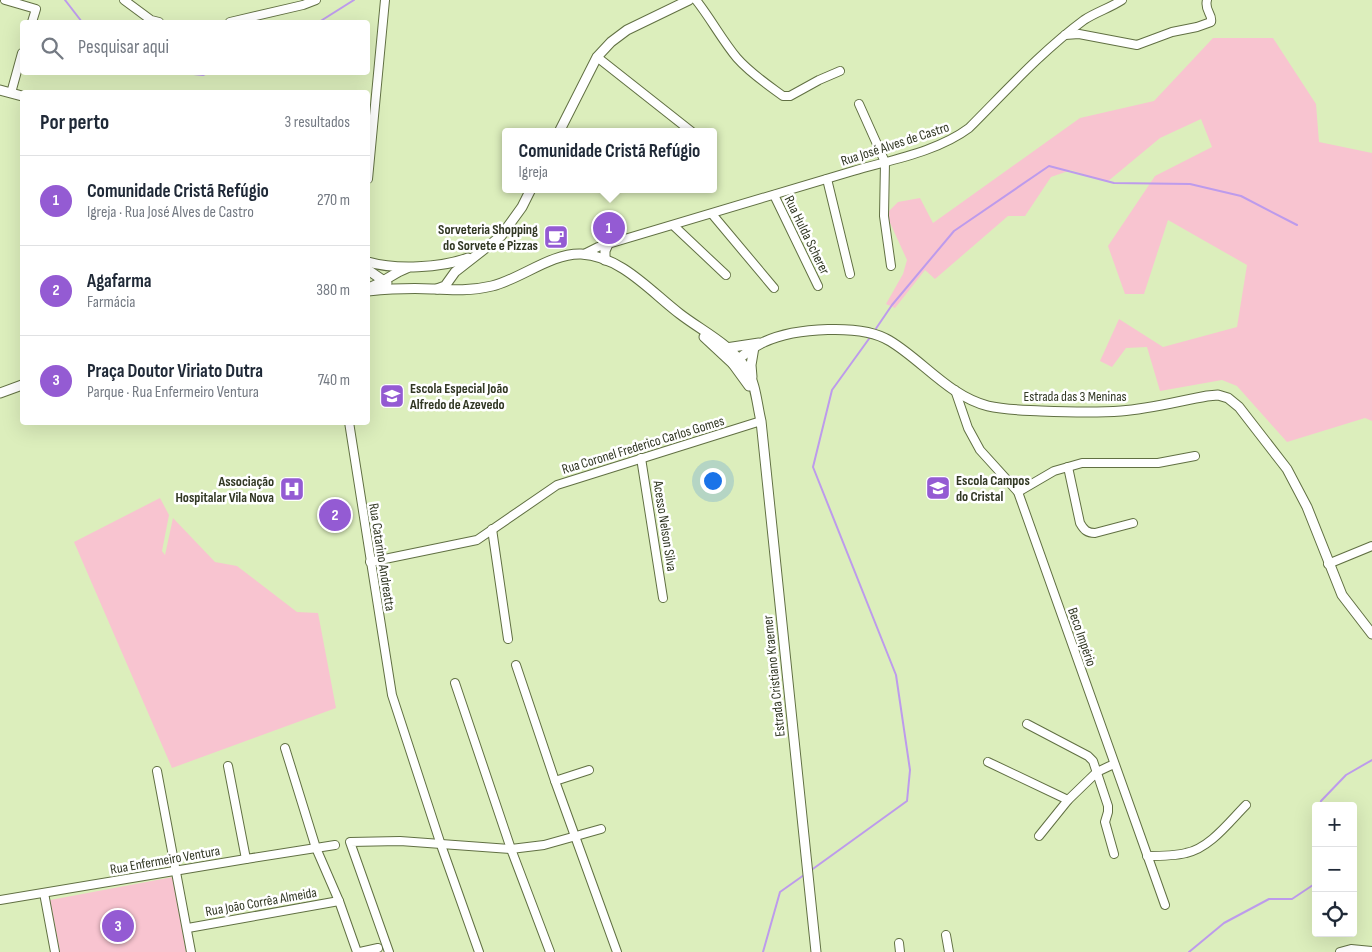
<!DOCTYPE html>
<html lang="pt">
<meta charset="utf-8">
<style>
body{margin:0;font-family:"Sofia Sans Condensed",sans-serif;background:#f2f2f3;color:#1f2937}
.controls{position:absolute;right:15px;bottom:15px;display:grid;overflow:hidden;border-radius:5px;box-shadow:0 5px 20px #0002}
.controls button{width:45px;height:45px;display:grid;place-items:center;padding:0;border:0;border-bottom:1px solid #e0e1e3;background:#fff;color:#1f2937;font:25px sans-serif}
.you{position:absolute;left:712px;top:480px;width:18px;height:18px;margin:-12px;border:4px solid #fff;border-radius:50%;background:#1a73e8;box-shadow:0 0 0 8px #1a73e833}
.badge{display:grid;place-items:center;width:32px;height:32px;border-radius:50%;background:#945bd3;color:#fff;font-size:16px;font-weight:700}
.pin{position:absolute;translate:-50% -50%;border:2px solid #fff;box-shadow:0 1px 5px #0006}
.popup{position:absolute;left:502px;top:128px;width:215px;height:65px;box-sizing:border-box;display:grid;place-content:center;border-radius:5px;background:#fff;filter:drop-shadow(0 1px 4px #0005);font-size:16px;white-space:nowrap;color:#747a83}
.popup b{font-size:19px;color:#1f2937}
.popup::after{content:'';position:absolute;left:50%;top:100%;margin-left:-10px;border:10px solid transparent;border-top-color:#fff}
.list{margin:0;padding:0;list-style:none}
h2{display:flex;justify-content:space-between;align-items:center;height:65px;margin:0;padding:0 20px;font-size:21px}
h2 small{font-size:16px;font-weight:400;color:#747a83}
.list li{display:grid;grid-template-columns:32px 1fr auto;gap:15px;align-items:center;box-sizing:border-box;height:90px;padding:0 20px;border-top:1px solid #e0e1e3}
.list b{display:block;font-size:19px;white-space:nowrap}
.list p{margin:0;font-size:16px;white-space:nowrap;color:#747a83}
.list em{font-size:16px;font-style:normal;color:#747a83}
.icon{flex:none;width:28px;height:28px;fill:none;stroke:currentColor;stroke-width:2;stroke-linecap:round;stroke-linejoin:round}
.map{position:relative;flex:none;width:1372px;height:952px;overflow:hidden}
.search{position:absolute;background:#fff;box-shadow:0 5px 20px #0002;left:20px;top:20px;width:350px;height:55px;display:flex;align-items:center;gap:12px;box-sizing:border-box;padding:0 18px;border-radius:5px;color:#747a83;font-size:19px}
.panel{position:absolute;background:#fff;box-shadow:0 5px 20px #0002;left:20px;top:90px;width:350px;height:335px;border-radius:5px}
.map>svg:first-child{display:block}
.green{fill:#f8c4d0}
.lines{fill:none;stroke-linecap:round;stroke-linejoin:round}
.stream{stroke:#bd9bec;stroke-width:2}
.minor-casing{stroke:#617043;stroke-width:10}
.major-casing{stroke:#617043;stroke-width:11}
.minor{stroke:#fff;stroke-width:8}
.major{stroke:#fff;stroke-width:9}
.labels{text-anchor:middle;dominant-baseline:central;stroke-width:5;stroke-linejoin:round;paint-order:stroke}
.street-label{font-size:14px;fill:#313723;stroke:#fff}
.poi-label{font-size:14px;font-weight:bold;fill:#313723;stroke:#fff;text-anchor:end}
</style>
<div class="map">
<svg width="1372" height="952" viewBox="0 0 1372 952">
<rect width="100%" height="100%" fill="#dceebc"/>
<g class="green">
<polygon points="1213,38 1273,38 1316,104 1319,142 1372,153 1372,421 1365,418 1287,442 1237,386 1222,380 1160,391 1147,347 1126,348 1112,367 1100,361 1119,319 1163,347 1237,327 1247,265 1168,220 1144,294 1125,294 1108,246 1155,176 1212,147 1201,119 1160,138 1107,182 1071,170 1051,177 1025,216 1008,216 935,279 925,270 895,308 886,304 903,274 907,260 886,214 898,202 920,198 933,223 1080,118 1154,101"/>
<polygon points="160,498 169,515 162,551 165,555 173,518 215,562 237,566 297,612 318,613 336,708 172,768 74,542"/>
<polygon points="173,877 186,952 60,952 50,900"/>
</g>
<g class="lines">
<g class="stream">
<polyline points="65,0 82,22"/>
<polyline points="319,22 354,0"/>
<polyline points="174,72 203,75 209,72"/>
<polyline points="875,330 892,305 954,231 1049,166 1114,183 1190,184 1241,196 1297,225"/>
<polyline points="1320,806 1321,801 1346,775 1372,760"/>
<polyline points="1316,822 1313,832 1316,837"/>
<polyline points="810,871 907,801 910,770 896,675 813,467 832,390 871,336"/>
<polyline points="763,952 780,892 804,875"/>
<polyline points="1189,952 1224,923 1269,899 1292,899 1316,883"/>
</g>
<defs>
<g id="minor">
<polyline points="5,0 36,9 32,22"/>
<polyline points="124,0 151,20 159,22"/>
<path d="M696 0C711 19 722 40 737 58 750 73 768 85 783 96H790L819 80 840 71"/>
<polyline points="230,22 303,5 316,0"/>
<path d="M1065 35 1079 34 1137 45 1172 32 1197 27 1211 22C1213 14 1204 11 1207 0"/>
<polyline points="597,57 692,132"/>
<polyline points="11,93 22,53"/>
<polyline points="859,104 885,162 884,216 891,266"/>
<polyline points="368,179 385,0"/>
<polyline points="827,179 850,274"/>
<polyline points="774,195 818,286"/>
<polyline points="712,214 774,288"/>
<polyline points="674,226 726,275"/>
<path d="M584 254 598 247C683 222 768 197 853 171 890 160 937 152 969 128 1006 91 1042 51 1084 20 1096 12 1110 8 1122 0"/>
<polyline points="955,390 968,428 980,450 1018,492 1165,905"/>
<polyline points="349,422 392,695 441,845 479,952"/>
<polyline points="641,458 663,598"/>
<path d="M1068 467 1080 523C1084 530 1087 533 1095 533L1133 523"/>
<polyline points="1018,492 1054,471 1082,463 1158,463 1195,456"/>
<polyline points="492,529 508,639"/>
<polyline points="370,562 477,540 557,485 761,421"/>
<polyline points="1328,564 1372,546"/>
<polyline points="516,665 555,781 617,952"/>
<polyline points="455,683 511,849 550,952"/>
<polyline points="1027,724 1088,756 1093,761 1108,806 1108,812 1105,822 1114,854"/>
<polyline points="285,748 316,848 339,901 357,952"/>
<polyline points="988,762 1068,800"/>
<polyline points="228,766 246,859"/>
<polyline points="157,771 191,952"/>
<polyline points="555,781 589,770"/>
<polyline points="1039,836 1068,800 1097,772 1114,764"/>
<path d="M1147 856C1160 856 1174 856 1186 853 1210 848 1229 822 1246 805"/>
<polyline points="44,893 55,952"/>
<polyline points="0,900 246,859 335,845"/>
<polyline points="188,928 339,901"/>
<polyline points="946,935 949,952"/>
<polyline points="899,943 900,952"/>
<polyline points="360,952 378,948"/>
<polyline points="389,952 350,842 400,841 511,849 544,845 601,829"/>
<polyline points="1340,952 1351,949 1372,951"/>
</g>
<g id="major">
<polyline points="0,90 22,96"/>
<polyline points="559,132 597,57 611,42 627,30 689,0"/>
<polyline points="605,260 605,251 608,244"/>
<path d="M368 262C396 270 440 268 468 258"/>
<polyline points="368,270 387,283"/>
<path d="M368 288C382 284 393 273 407 268"/>
<polyline points="437,289 445,286 455,272 501,236 522,207 531,189"/>
<path d="M368 291C389 289 410 288 432 289 453 290 471 291 492 286 521 279 551 253 581 254 621 256 651 292 680 314 702 331 732 345 747 370 756 384 757 405 761 421L816 952"/>
<polyline points="704,337 733,364 749,386"/>
<polyline points="726,348 759,343"/>
<path d="M733 364C742 356 752 347 764 342 794 328 862 323 890 341 923 361 949 396 988 406 1005 410 1023 410 1041 411 1067 412 1094 413 1121 411 1149 409 1179 401 1207 396L1218 395 1228 398 1239 407 1287 469 1307 507 1342 595 1372 634"/>
<polyline points="752,377 751,365 754,347"/>
<polyline points="0,393 22,385"/>
</g>
</defs>
<use href="#minor" class="minor-casing"/>
<use href="#major" class="major-casing"/>
<use href="#minor" class="minor"/>
<use href="#major" class="major"/>
</g>
<defs>
<symbol id="cafe-square" viewBox="-11 -11 22 22"><rect x="-9" y="-9" width="18" height="18" rx="4" fill="#945bd3" stroke="#fff"/><path d="M-5.5-4.5H6V0H3Q3 3.5 0 3.5H-2.5Q-5.5 3.5-5.5 0ZM3-3.2v2h1.7v-2ZM-6 4.5H4V6H-6Z" fill="#fff"/></symbol>
<symbol id="school-square" viewBox="-11 -11 22 22"><rect x="-9" y="-9" width="18" height="18" rx="4" fill="#945bd3" stroke="#fff"/><path d="M0-5L7-2L0 1L-7-2ZM-4 1L0 2.5L4 1V4Q0 6-4 4Z" fill="#fff"/></symbol>
<symbol id="hospital-square" viewBox="-11 -11 22 22"><rect x="-9" y="-9" width="18" height="18" rx="4" fill="#945bd3" stroke="#fff"/><path d="M-5-5h3v3.5h4V-5h3V5h-3V1.5h-4V5h-3Z" fill="#fff"/></symbol>
</defs>
<g fill-rule="evenodd">
<use href="#cafe-square" x="542" y="223" width="28" height="28"/>
<use href="#school-square" x="378" y="382" width="28" height="28"/>
<use href="#school-square" x="924" y="474" width="28" height="28"/>
<use href="#hospital-square" x="278" y="475" width="28" height="28"/>
</g>
<g class="labels">
<g class="street-label">
<text transform="translate(895 144) rotate(-18)">Rua José Alves de Castro</text>
<text transform="translate(807 235) rotate(64)">Rua Hulda Scherer</text>
<text x="1075" y="396">Estrada das 3 Meninas</text>
<text transform="translate(643 445) rotate(-17)">Rua Coronel Frederico Carlos Gomes</text>
<text transform="translate(665 526) rotate(81)">Acesso Nelson Silva</text>
<text transform="translate(382 557) rotate(81)">Rua Catarino Andreatta</text>
<text transform="translate(1082 637) rotate(71)">Beco Império</text>
<text transform="translate(774 676) rotate(-96)">Estrada Cristiano Kraemer</text>
<text transform="translate(165 860) rotate(-10)">Rua Enfermeiro Ventura</text>
<text transform="translate(261 902) rotate(-10)">Rua João Corrêa Almeida</text>
</g>
<g class="poi-label">
<text x="538" y="229">Sorveteria Shopping<tspan x="538" dy="16">do Sorvete e Pizzas</tspan></text>
<text x="410" y="388" text-anchor="start">Escola Especial João<tspan x="410" dy="16">Alfredo de Azevedo</tspan></text>
<text x="956" y="480" text-anchor="start">Escola Campos<tspan x="956" dy="16">do Cristal</tspan></text>
<text x="274" y="481">Associação<tspan x="274" dy="16">Hospitalar Vila Nova</tspan></text>
</g>
</g>
</svg>
<div class="controls">
<button>+</button>
<button>−</button>
<button><svg class="icon" aria-label="locate" viewBox="0 0 24 24"><circle cx="12" cy="12" r="6"/><path d="M12 2v4M12 18v4M2 12h4M18 12h4"/></svg></button>
</div>
<div class="you"></div>
<div class="pin badge" style="left:609px;top:228px">1</div>
<div class="popup"><b>Comunidade Cristã Refúgio</b>Igreja</div>
<div class="pin badge" style="left:335px;top:515px">2</div>
<div class="pin badge" style="left:118px;top:926px">3</div>
<div class="search"><svg class="icon" aria-label="search" viewBox="0 0 24 24"><circle cx="10" cy="10" r="6"/><path d="M15 15l6 6"/></svg>Pesquisar aqui</div>
<section class="panel">
<h2>Por perto<small>3 resultados</small></h2>
<ul class="list">
<li><span class="badge">1</span><div><b>Comunidade Cristã Refúgio</b><p>Igreja · Rua José Alves de Castro</p></div><em>270 m</em></li>
<li><span class="badge">2</span><div><b>Agafarma</b><p>Farmácia</p></div><em>380 m</em></li>
<li><span class="badge">3</span><div><b>Praça Doutor Viriato Dutra</b><p>Parque · Rua Enfermeiro Ventura</p></div><em>740 m</em></li>
</ul>
</section>
</div>
